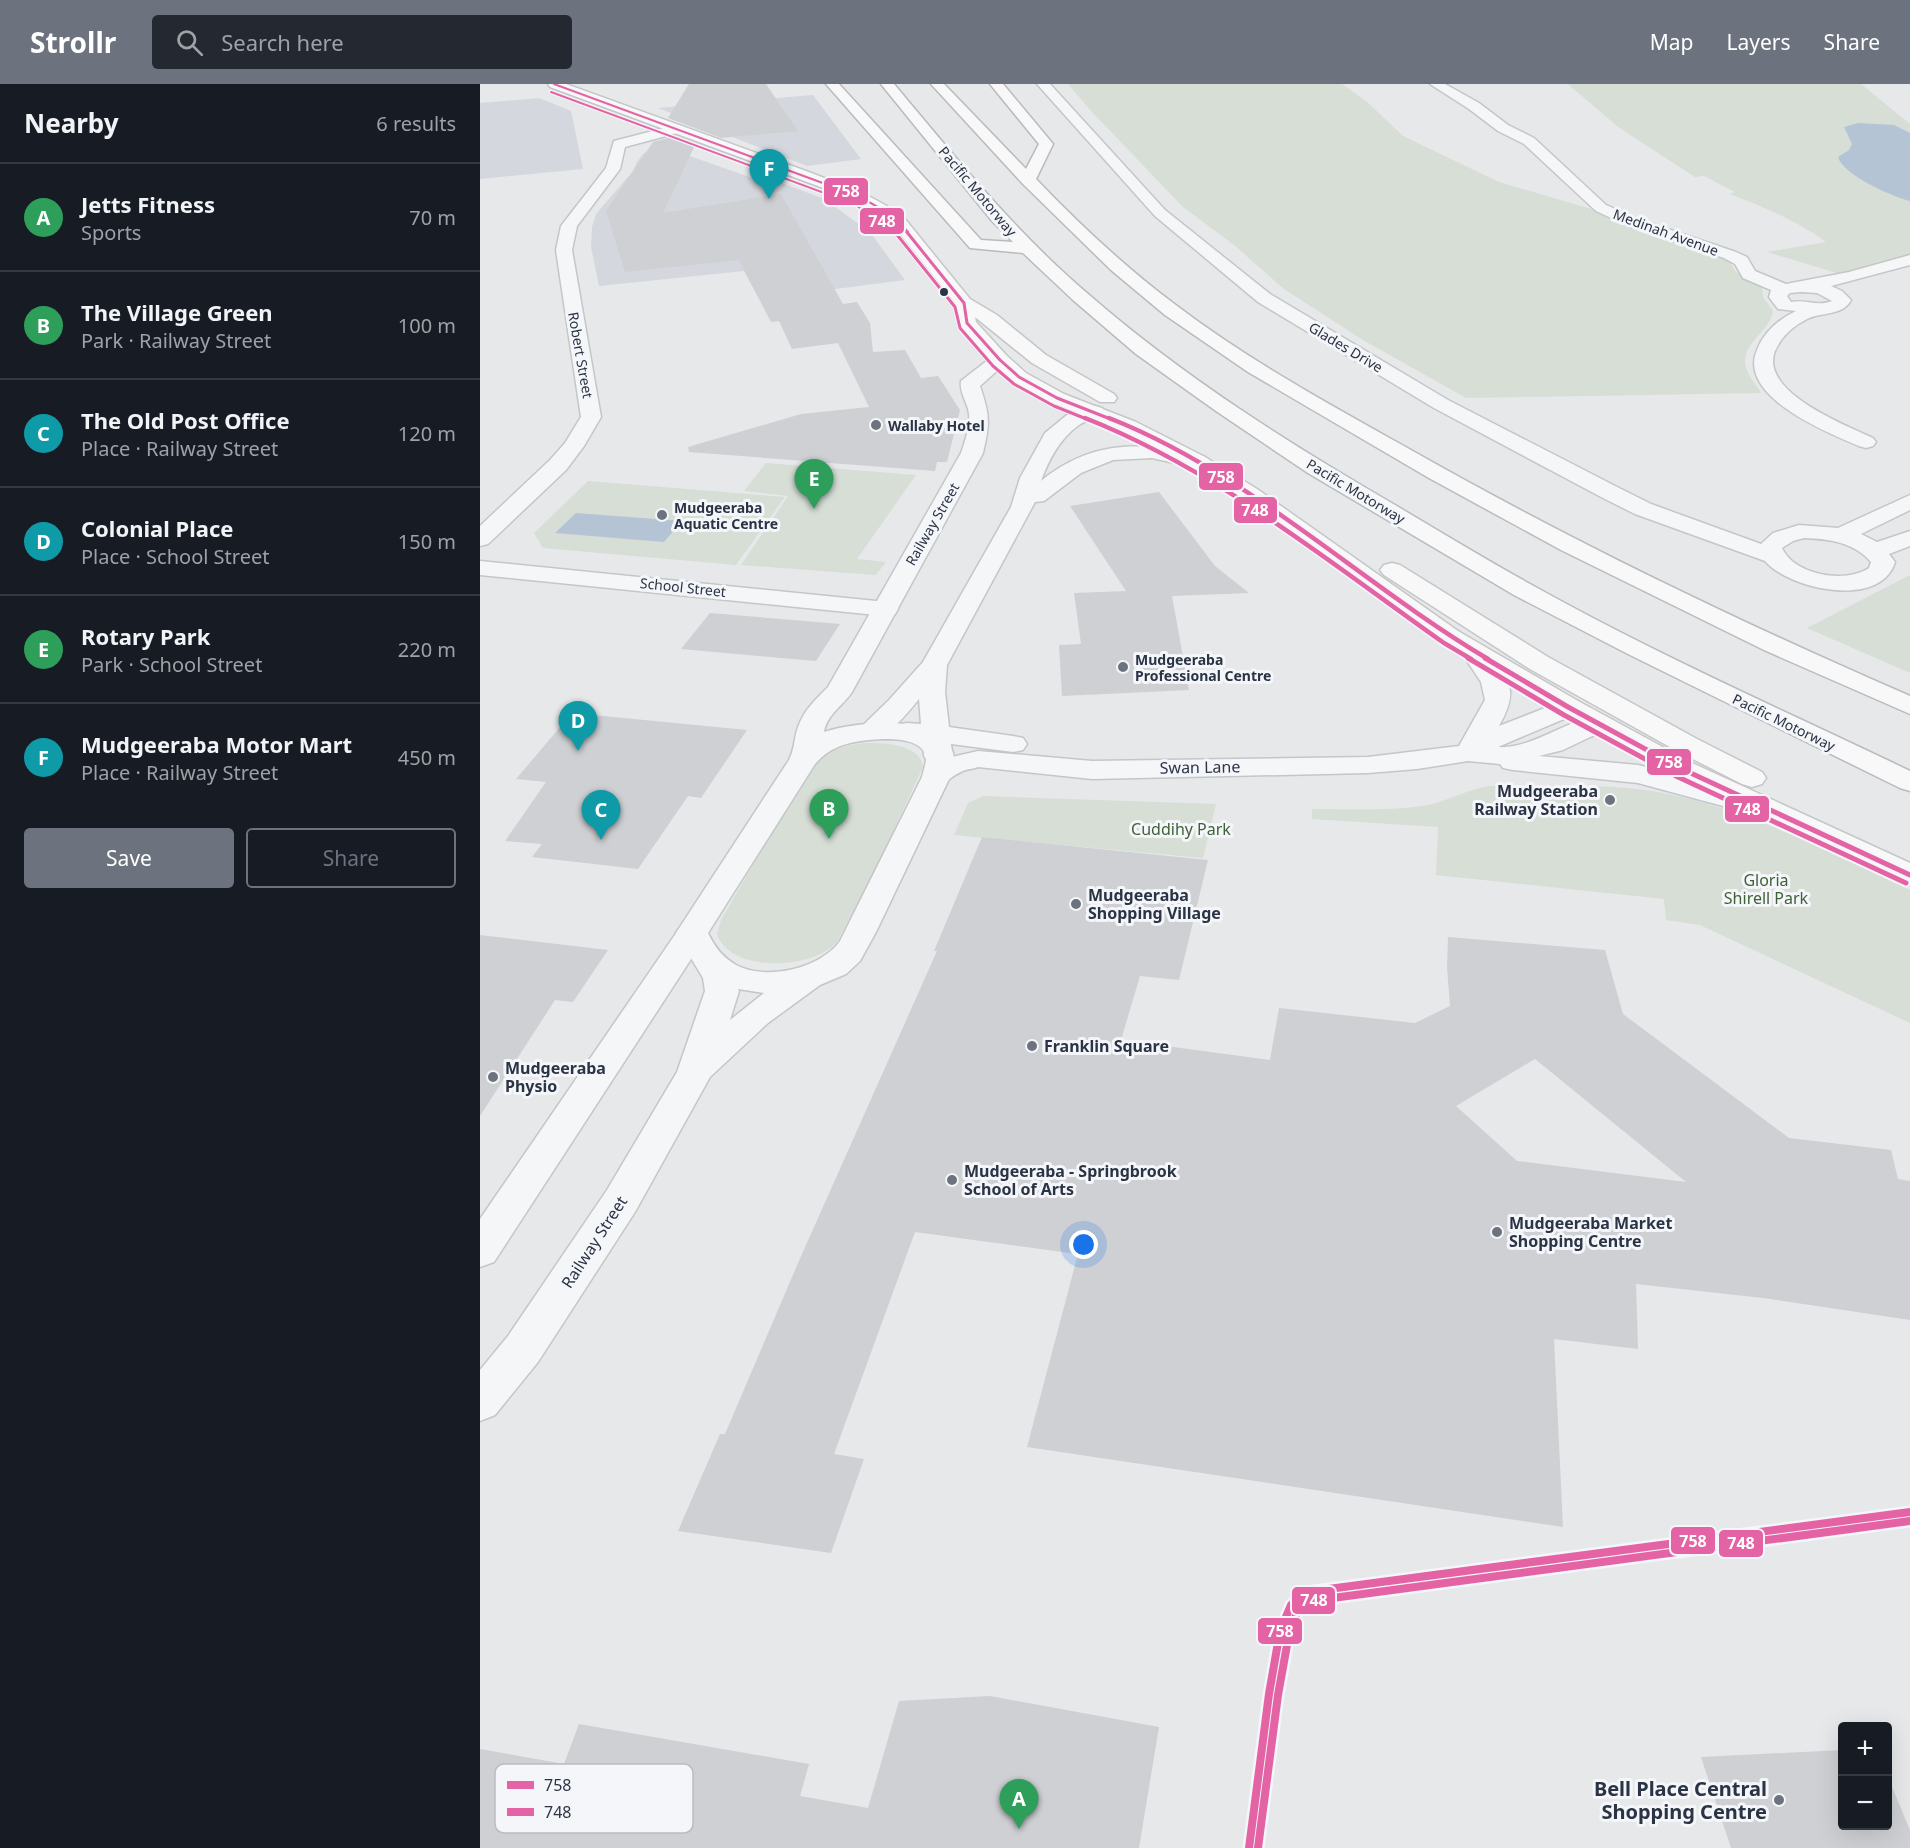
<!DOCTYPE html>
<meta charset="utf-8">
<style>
body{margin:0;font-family:"Noto Sans",sans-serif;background:#242831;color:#f1f3f6}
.controls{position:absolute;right:18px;bottom:18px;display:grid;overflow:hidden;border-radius:6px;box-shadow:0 6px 24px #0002}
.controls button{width:54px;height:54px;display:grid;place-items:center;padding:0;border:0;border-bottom:2px solid #363941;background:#171b24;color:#f1f3f6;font:30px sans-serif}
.you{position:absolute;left:604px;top:1161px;width:21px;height:21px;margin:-15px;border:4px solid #fff;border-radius:50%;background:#1a73e8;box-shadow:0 0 0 9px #1a73e833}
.badge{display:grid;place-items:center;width:39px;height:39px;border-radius:50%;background:#6c737f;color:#fff;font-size:20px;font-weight:700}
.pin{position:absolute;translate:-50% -50px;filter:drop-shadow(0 2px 3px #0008)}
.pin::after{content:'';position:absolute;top:32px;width:21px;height:18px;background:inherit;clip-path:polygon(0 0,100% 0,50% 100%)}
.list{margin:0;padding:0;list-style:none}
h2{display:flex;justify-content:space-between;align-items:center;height:78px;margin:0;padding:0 24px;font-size:26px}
h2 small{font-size:20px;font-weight:400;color:#9ea1a6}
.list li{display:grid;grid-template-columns:39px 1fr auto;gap:18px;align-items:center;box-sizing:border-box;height:108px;padding:0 24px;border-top:2px solid #363941}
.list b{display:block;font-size:22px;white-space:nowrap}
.list p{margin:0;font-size:20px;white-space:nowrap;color:#9ea1a6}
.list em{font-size:20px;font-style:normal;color:#9ea1a6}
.actions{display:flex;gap:12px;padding:18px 24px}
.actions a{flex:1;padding:14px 0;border:2px solid #6c737f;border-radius:6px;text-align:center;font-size:21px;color:#6c737f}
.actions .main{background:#6c737f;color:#fff}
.icon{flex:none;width:33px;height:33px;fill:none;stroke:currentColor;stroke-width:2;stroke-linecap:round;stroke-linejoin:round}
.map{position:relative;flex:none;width:1430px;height:1764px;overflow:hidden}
header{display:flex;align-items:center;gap:36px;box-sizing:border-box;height:84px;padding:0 30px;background:#6c737f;color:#fff}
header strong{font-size:28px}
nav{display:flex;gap:33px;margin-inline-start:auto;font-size:21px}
.search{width:420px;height:54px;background:#242831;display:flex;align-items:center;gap:15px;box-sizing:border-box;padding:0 21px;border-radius:6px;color:#9ea1a6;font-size:22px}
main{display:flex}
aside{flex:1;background:#171b24}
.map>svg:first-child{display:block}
.built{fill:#d4d7dd}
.green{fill:#d6ded6}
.water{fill:#b4c4d5}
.building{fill:#ced0d3;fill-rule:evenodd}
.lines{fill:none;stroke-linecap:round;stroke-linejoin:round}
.minor-casing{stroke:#c4c6c8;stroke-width:3}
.tertiary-casing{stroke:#c4c6c8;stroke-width:3}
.secondary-casing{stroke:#c4c6c8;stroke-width:3}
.motorway-casing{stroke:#b8bbbf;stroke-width:3}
.minor{fill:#f5f6f7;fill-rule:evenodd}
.tertiary{fill:#f5f6f7;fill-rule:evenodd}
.secondary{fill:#f8f8f8;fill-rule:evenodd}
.motorway{fill:#f8f8f8;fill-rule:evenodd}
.bus-1-far4-casing{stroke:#f4f6f9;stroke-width:4.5}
.bus-1-far3-casing{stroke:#f4f6f9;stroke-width:5}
.bus-1-far2-casing{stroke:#f4f6f9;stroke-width:8}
.bus-1-far1-casing{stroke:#f4f6f9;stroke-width:9}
.bus-1-casing{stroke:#f4f6f9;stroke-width:13}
.bus-2-far4-casing{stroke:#f4f6f9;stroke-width:4.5}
.bus-2-far3-casing{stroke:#f4f6f9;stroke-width:5}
.bus-2-far2-casing{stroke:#f4f6f9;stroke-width:8}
.bus-2-far1-casing{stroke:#f4f6f9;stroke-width:9}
.bus-2-casing{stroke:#f4f6f9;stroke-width:13}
.bus-1-far4{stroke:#e463a4;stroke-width:2}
.bus-1-far3{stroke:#e463a4;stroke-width:3}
.bus-1-far2{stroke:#e463a4;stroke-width:4.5}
.bus-1-far1{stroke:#e463a4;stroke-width:5}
.bus-1{stroke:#e463a4;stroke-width:8}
.bus-2-far4{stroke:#e463a4;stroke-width:2}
.bus-2-far3{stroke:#e463a4;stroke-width:3}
.bus-2-far2{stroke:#e463a4;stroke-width:4.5}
.bus-2-far1{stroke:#e463a4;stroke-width:5}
.bus-2{stroke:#e463a4;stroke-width:8}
.bus-dot{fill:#2b3445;stroke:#f4f6f9;stroke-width:2}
.poi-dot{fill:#6c737f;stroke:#f4f6f9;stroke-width:2}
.labels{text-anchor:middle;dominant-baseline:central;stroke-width:6;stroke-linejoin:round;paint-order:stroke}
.far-street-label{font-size:14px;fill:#2b3445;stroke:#f4f6f9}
.far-poi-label{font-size:14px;font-weight:bold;fill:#2b3445;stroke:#f4f6f9;text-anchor:start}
.street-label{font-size:16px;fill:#2b3445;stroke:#f4f6f9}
.poi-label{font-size:16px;font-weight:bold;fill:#2b3445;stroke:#f4f6f9;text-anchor:start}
.park-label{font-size:16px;fill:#3f6138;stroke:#f4f6f9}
.near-poi-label{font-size:20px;font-weight:bold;fill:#2b3445;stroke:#f4f6f9;text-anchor:end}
.key{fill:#f4f6f9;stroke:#b8bcc3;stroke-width:1.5}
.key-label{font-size:16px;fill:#2b3445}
.line-badge{stroke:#f4f6f9;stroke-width:2}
.badge-label{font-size:16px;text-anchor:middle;font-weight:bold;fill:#fff}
</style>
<header>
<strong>Strollr</strong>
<div class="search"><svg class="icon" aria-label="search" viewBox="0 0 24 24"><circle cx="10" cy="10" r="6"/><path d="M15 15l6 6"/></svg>Search here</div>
<nav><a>Map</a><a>Layers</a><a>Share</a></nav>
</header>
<main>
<aside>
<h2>Nearby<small>6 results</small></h2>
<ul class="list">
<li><span class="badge" style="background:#2e9e5b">A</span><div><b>Jetts Fitness</b><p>Sports</p></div><em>70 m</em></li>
<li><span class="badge" style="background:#2e9e5b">B</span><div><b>The Village Green</b><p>Park · Railway Street</p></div><em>100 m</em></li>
<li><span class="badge" style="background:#0f9aa8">C</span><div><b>The Old Post Office</b><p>Place · Railway Street</p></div><em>120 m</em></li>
<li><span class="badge" style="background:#0f9aa8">D</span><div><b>Colonial Place</b><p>Place · School Street</p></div><em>150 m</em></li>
<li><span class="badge" style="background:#2e9e5b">E</span><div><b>Rotary Park</b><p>Park · School Street</p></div><em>220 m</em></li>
<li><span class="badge" style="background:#0f9aa8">F</span><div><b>Mudgeeraba Motor Mart</b><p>Place · Railway Street</p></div><em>450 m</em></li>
</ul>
<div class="actions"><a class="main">Save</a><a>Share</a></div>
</aside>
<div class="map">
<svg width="1430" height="1764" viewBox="0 0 1430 1764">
<rect width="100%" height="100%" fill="#e6e8ea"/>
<g class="built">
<polygon points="333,11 381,75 327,82 178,24"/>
<polygon points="59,14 91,27 103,85 0,95 0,19"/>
<polygon points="186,67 204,70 278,96 294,96 344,115 390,148 425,196 279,215 264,187 119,202 111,163 112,143 116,130 153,87 157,78 164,69"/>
</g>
<g class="green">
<path d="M588 0H862L886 17 923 52 1019 98 1111 125 1144 140 1249 176 1255 187 1282 203 1283 213 1293 227C1289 250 1260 258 1266 284 1268 292 1277 302 1281 309L986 314 883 256 804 205 754 161 703 123 612 28Z"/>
<path d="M1088 0H1381L1430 40V170L1360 190 1287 168 1346 158C1317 137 1284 123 1250 110L1255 108 1224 92 1215 93 1138 43Z"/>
<polygon points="286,379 436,391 377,475 406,478 396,491 261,481 308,412 264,407"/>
<polygon points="108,397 305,413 256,481 63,464 54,449"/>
<polygon points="1430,491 1430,589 1327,544"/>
<path d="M386 659C404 659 440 660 443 683L398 780 358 856C337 886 250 890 237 850L241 836 331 680C349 667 364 660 386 659Z"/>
<path d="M1009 702C1062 702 1132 699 1183 709 1270 726 1350 768 1430 806V939L1220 841 1186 836 1184 815 956 791 958 743 832 735V725C869 725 907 727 943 722 966 718 986 706 1009 702Z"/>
<polygon points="503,712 736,720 723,774 474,751 488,719"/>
</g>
<g class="water">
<path d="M1378 39 1414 41 1430 49V117C1411 112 1363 91 1358 73L1369 66 1372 60 1364 43Z"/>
<polygon points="96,429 202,437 184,458 75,449"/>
</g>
<g class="building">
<polygon points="209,0 286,0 318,47 241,54 188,34"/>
<polygon points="196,52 216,59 183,129 301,110 363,220 377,218 390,239 393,268 425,266 441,294 458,292 480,326 467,378 457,378 455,387 209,368 208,363 321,330 389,323 358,259 312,265 299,237 291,238 259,176 145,188 126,127 173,58"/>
<polygon points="679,408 735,482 769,509 692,512 709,606 582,612 579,561 601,560 594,509 646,507 590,422"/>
<polygon points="230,529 360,540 336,577 201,565"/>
<polygon points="92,629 267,646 221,714 208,712 158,785 52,773 62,760 25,757 66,698 36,695"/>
<path d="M502 753 728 776 699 896 660 892 641 956 790 976 799 924 935 939 970 922 967 883 968 853 1125 866 1143 930 1309 1054 1411 1066 1418 1095 1430 1097V1236L1283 1214 1156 1200 1158 1265 1074 1255 1083 1443 547 1363 598 1170 435 1148 354 1370 384 1375 351 1469 198 1447 240 1350H245L318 1179 457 867H454ZM1055 975 1206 1098 1037 1077 976 1022Z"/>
<polygon points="0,851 128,866 93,918 75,916 0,1032"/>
<polygon points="510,1612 679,1643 659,1764 0,1764 0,1665 84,1680 99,1640 329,1680 320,1712 388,1724 419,1617"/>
<polygon points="1362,1666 1362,1742 1407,1742 1407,1691 1430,1746 1430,1764 1251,1764 1221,1673"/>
</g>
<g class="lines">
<defs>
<g id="minor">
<path d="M557 0H570L685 126 790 210 968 316 1139 404 1171 420 1281 460 1293 449 1319 441 1358 444 1430 411V426L1381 450 1397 458 1430 447V462L1409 470 1415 478C1401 525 1310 506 1285 477L1155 430 1123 414 954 324 778 218 675 132ZM1324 454C1349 455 1374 458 1391 478L1389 484C1365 500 1314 491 1302 464L1313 457Z"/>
<path d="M950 0H965L999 19 1028 41 1054 54 1126 121 1158 135 1256 168 1267 173 1275 187 1306 200 1369 188 1430 171V181L1351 202 1362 207 1371 216C1363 232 1341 228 1327 235 1313 242 1301 253 1295 267 1279 308 1365 341 1393 354L1396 358 1393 362 1386 364 1379 362C1346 348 1257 312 1277 266 1284 248 1299 235 1316 227L1298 225 1289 213 1291 206 1263 194 1255 180 1244 174 1146 141 1116 127 1044 60 1018 47 989 25ZM1321 208 1337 209 1352 217C1338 223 1325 215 1311 218L1307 212 1310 209Z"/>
<polygon points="196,41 201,42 203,45 201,48 145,63 140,85 97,142 92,166 121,333 104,362 86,386 8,460 0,462 0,442 70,376 85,359 101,333 76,166 81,142 126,84 134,57"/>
<path d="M615 322 622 324 625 328C619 336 607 335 599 341 580 354 569 375 561 397 612 355 664 357 725 373L728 378 725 383 717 384 672 374 633 376 601 389 564 417 555 418 467 581 465 608 469 643 533 652 543 654 547 660 543 666 533 668 471 660 472 673 498 667 612 677 888 673 979 662 1005 616 1001 598 981 568 985 563 994 560 1003 563C1028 596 1041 603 1019 642L1088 615 1098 617 1101 623 1098 629 1018 663C1055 666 1099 626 1127 633L1131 639 1127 645 1083 666 1059 672 1158 681 1212 694 1275 713 1280 719 1275 725 1265 728 1158 699 1033 686 1023 684 1020 680 988 677 937 685 888 689 612 695 498 683C493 685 487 685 483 687 466 694 467 704 446 699L442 693 455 680 448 678 444 672 443 657 417 653 413 647 417 641 427 639 441 640 439 615C425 632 406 658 382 652L378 646 409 616 443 578 531 423 540 394 565 349 587 331Z"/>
<polygon points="0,477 406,518 415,520 418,525 415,530 406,532 0,491"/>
<polygon points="212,838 223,842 228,849 14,1178 0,1183 0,1135 201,842"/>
</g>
<path id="tertiary" d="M520 270 527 272 529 276 500 302C510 332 510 339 503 369L372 608C363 622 347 630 344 648 374 638 469 626 474 674 474 680 471 688 470 693L396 848 380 877 366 890 340 901 288 939 230 993 155 1128 58 1278 15 1331 0 1337V1286L28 1252 127 1106 197 988 225 907 223 894 196 849 309 676C315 664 314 654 318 643 324 626 336 615 348 603L481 369C485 357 490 343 489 330 488 319 479 309 481 297L513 272ZM401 655C415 655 444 655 446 674 446 680 443 688 442 693L360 857C340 885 286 897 256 881 242 873 234 862 228 849L335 680C353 659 375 657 401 655ZM258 905 284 909 250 936 259 907Z"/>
<g id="secondary">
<polygon points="68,0 86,0 326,87 383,109 405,121 425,135 490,215 517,231 566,271 634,310 637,314 634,318 620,318 552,279 495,233 496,238 527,272 546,289 584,310 656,338 725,373 777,405 978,547 1098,617 1212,679 1430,779 1430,801 1419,798 1192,691 1078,629 960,557 761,415 709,383 642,346 570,318 532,297 513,280 481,243 475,219 413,141 373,115 70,3"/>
<polygon points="912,479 920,481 1068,573 1217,655 1282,688 1286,694 1282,700 1272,703 1262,700 1197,667 1050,585 904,491 900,486 904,481"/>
</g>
<g id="motorway">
<path d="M346 0H359L501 156 533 158 512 137 401 0H414C475 73 535 148 608 210 702 292 808 359 915 421 960 448 1005 475 1050 500 1173 569 1303 626 1430 687V707L1420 704 1148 570 1034 511 828 389 736 327 656 270 593 216 543 169 490 164Z"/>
<path d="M451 0H464L546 85 559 60 510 0H523L573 60 556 95C600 141 646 184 697 222 772 279 856 324 938 370 1097 460 1262 539 1430 612V630L1284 566 1081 466 949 394 768 288 685 231 631 186 543 100Z"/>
</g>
</defs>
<use href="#minor" class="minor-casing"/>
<use href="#tertiary" class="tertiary-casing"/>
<use href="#secondary" class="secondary-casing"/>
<use href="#motorway" class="motorway-casing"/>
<use href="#minor" class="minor"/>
<use href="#tertiary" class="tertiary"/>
<use href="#secondary" class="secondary"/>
<use href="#motorway" class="motorway"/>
<defs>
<path id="bus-1-far4" d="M74 0 378 112C397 122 414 132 428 148"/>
<polyline id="bus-1-far3" points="426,147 484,219 487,239 520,276 539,293 577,314 633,336"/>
<path id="bus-1-far2" d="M629 334C769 389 880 499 1008 575"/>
<polyline id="bus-1-far1" points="1005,574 1088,623 1202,685 1430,791"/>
<polyline id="bus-1" points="769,1764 789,1610 800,1547 811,1521 826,1508 1430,1428"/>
<polyline id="bus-2-far4" points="71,8 374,120 416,148"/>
<polyline id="bus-2-far3" points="414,147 475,223 480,244 513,282 534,300 574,322 609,336"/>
<path id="bus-2-far2" d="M605 334C737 386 849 478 964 559L991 575"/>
<polyline id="bus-2-far1" points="988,574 1084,631 1198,693 1426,799"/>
<polyline id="bus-2" points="778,1764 798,1611 809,1550 818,1526 830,1517 1430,1437"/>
</defs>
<use href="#bus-1-far4" class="bus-1-far4-casing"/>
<use href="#bus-1-far3" class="bus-1-far3-casing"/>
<use href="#bus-1-far2" class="bus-1-far2-casing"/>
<use href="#bus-1-far1" class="bus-1-far1-casing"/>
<use href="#bus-1" class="bus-1-casing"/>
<use href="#bus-2-far4" class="bus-2-far4-casing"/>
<use href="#bus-2-far3" class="bus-2-far3-casing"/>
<use href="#bus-2-far2" class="bus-2-far2-casing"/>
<use href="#bus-2-far1" class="bus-2-far1-casing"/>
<use href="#bus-2" class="bus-2-casing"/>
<use href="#bus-1-far4" class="bus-1-far4"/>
<use href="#bus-1-far3" class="bus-1-far3"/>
<use href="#bus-1-far2" class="bus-1-far2"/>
<use href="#bus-1-far1" class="bus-1-far1"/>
<use href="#bus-1" class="bus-1"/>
<use href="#bus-2-far4" class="bus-2-far4"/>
<use href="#bus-2-far3" class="bus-2-far3"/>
<use href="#bus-2-far2" class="bus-2-far2"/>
<use href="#bus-2-far1" class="bus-2-far1"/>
<use href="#bus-2" class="bus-2"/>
</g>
<circle class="bus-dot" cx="464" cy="208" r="5"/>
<g class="poi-dot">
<circle cx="396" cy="341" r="6"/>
<circle cx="182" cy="431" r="6"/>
<circle cx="643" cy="583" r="6"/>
<circle cx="1130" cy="716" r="6"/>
<circle cx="596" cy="820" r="6"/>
<circle cx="552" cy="962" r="6"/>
<circle cx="13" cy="993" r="6"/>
<circle cx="472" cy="1096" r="6"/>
<circle cx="1017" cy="1148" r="6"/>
<circle cx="1299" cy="1716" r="6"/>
</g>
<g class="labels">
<g class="far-street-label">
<text transform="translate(498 107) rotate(50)">Pacific Motorway</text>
<text transform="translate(1186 148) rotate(20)">Medinah Avenue</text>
<text transform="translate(866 263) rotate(31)">Glades Drive</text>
<text transform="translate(101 271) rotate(80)">Robert Street</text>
<text transform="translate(876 407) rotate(31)">Pacific Motorway</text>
<text transform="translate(452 440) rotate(-60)">Railway Street</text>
<text transform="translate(203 503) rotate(6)">School Street</text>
<text transform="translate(1304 638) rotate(26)">Pacific Motorway</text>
</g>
<g class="far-poi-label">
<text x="408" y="341">Wallaby Hotel</text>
<text x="194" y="423">Mudgeeraba<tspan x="194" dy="16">Aquatic Centre</tspan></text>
<text x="655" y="575">Mudgeeraba<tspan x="655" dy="16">Professional Centre</tspan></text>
</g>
<g class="street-label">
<text transform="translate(720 683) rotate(-1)">Swan Lane</text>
<text transform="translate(114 1158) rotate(-57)">Railway Street</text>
</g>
<g class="poi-label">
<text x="1118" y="707" text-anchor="end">Mudgeeraba<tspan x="1118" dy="18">Railway Station</tspan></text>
<text x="608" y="811">Mudgeeraba<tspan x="608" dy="18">Shopping Village</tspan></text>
<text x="564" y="962">Franklin Square</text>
<text x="25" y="984">Mudgeeraba<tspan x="25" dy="18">Physio</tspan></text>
<text x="484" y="1087">Mudgeeraba - Springbrook<tspan x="484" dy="18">School of Arts</tspan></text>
<text x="1029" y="1139">Mudgeeraba Market<tspan x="1029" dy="18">Shopping Centre</tspan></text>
</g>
<g class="park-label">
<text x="701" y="745">Cuddihy Park</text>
<text x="1286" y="796">Gloria<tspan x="1286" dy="18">Shirell Park</tspan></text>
</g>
<g class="near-poi-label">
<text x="1287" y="1704">Bell Place Central<tspan x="1287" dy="23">Shopping Centre</tspan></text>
</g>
</g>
<rect x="15" y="1680" width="198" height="69" rx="9" class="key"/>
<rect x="27" y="1697" width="27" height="8" fill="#e463a4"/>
<rect x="27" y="1724" width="27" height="8" fill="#e463a4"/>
<g class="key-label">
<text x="64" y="1707">758</text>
<text x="64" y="1734">748</text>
</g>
<g class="line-badge">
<rect x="343" y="93" width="46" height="29" rx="6" fill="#e463a4"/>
<rect x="379" y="123" width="46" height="28" rx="6" fill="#e463a4"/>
<rect x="718" y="378" width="46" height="29" rx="6" fill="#e463a4"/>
<rect x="753" y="412" width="45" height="28" rx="6" fill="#e463a4"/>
<rect x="1166" y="664" width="46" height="28" rx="6" fill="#e463a4"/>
<rect x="1244" y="711" width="46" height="28" rx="6" fill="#e463a4"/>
<rect x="1190" y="1442" width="46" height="29" rx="6" fill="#e463a4"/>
<rect x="1238" y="1445" width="46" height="29" rx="6" fill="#e463a4"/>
<rect x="811" y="1502" width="45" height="29" rx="6" fill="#e463a4"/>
<rect x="777" y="1533" width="46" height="28" rx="6" fill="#e463a4"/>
</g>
<g class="badge-label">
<text x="366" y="113">758</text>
<text x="402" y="143">748</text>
<text x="741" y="399">758</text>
<text x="775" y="432">748</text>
<text x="1189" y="684">758</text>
<text x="1267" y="731">748</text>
<text x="1213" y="1463">758</text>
<text x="1261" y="1465">748</text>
<text x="834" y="1522">748</text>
<text x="800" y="1553">758</text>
</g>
</svg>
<div class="controls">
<button>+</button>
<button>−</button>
</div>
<div class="you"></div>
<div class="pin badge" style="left:539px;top:1745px;background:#2e9e5b">A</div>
<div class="pin badge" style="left:349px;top:755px;background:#2e9e5b">B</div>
<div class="pin badge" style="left:121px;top:756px;background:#0f9aa8">C</div>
<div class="pin badge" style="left:98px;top:667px;background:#0f9aa8">D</div>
<div class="pin badge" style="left:334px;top:425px;background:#2e9e5b">E</div>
<div class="pin badge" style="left:289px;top:115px;background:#0f9aa8">F</div>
</div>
</main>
